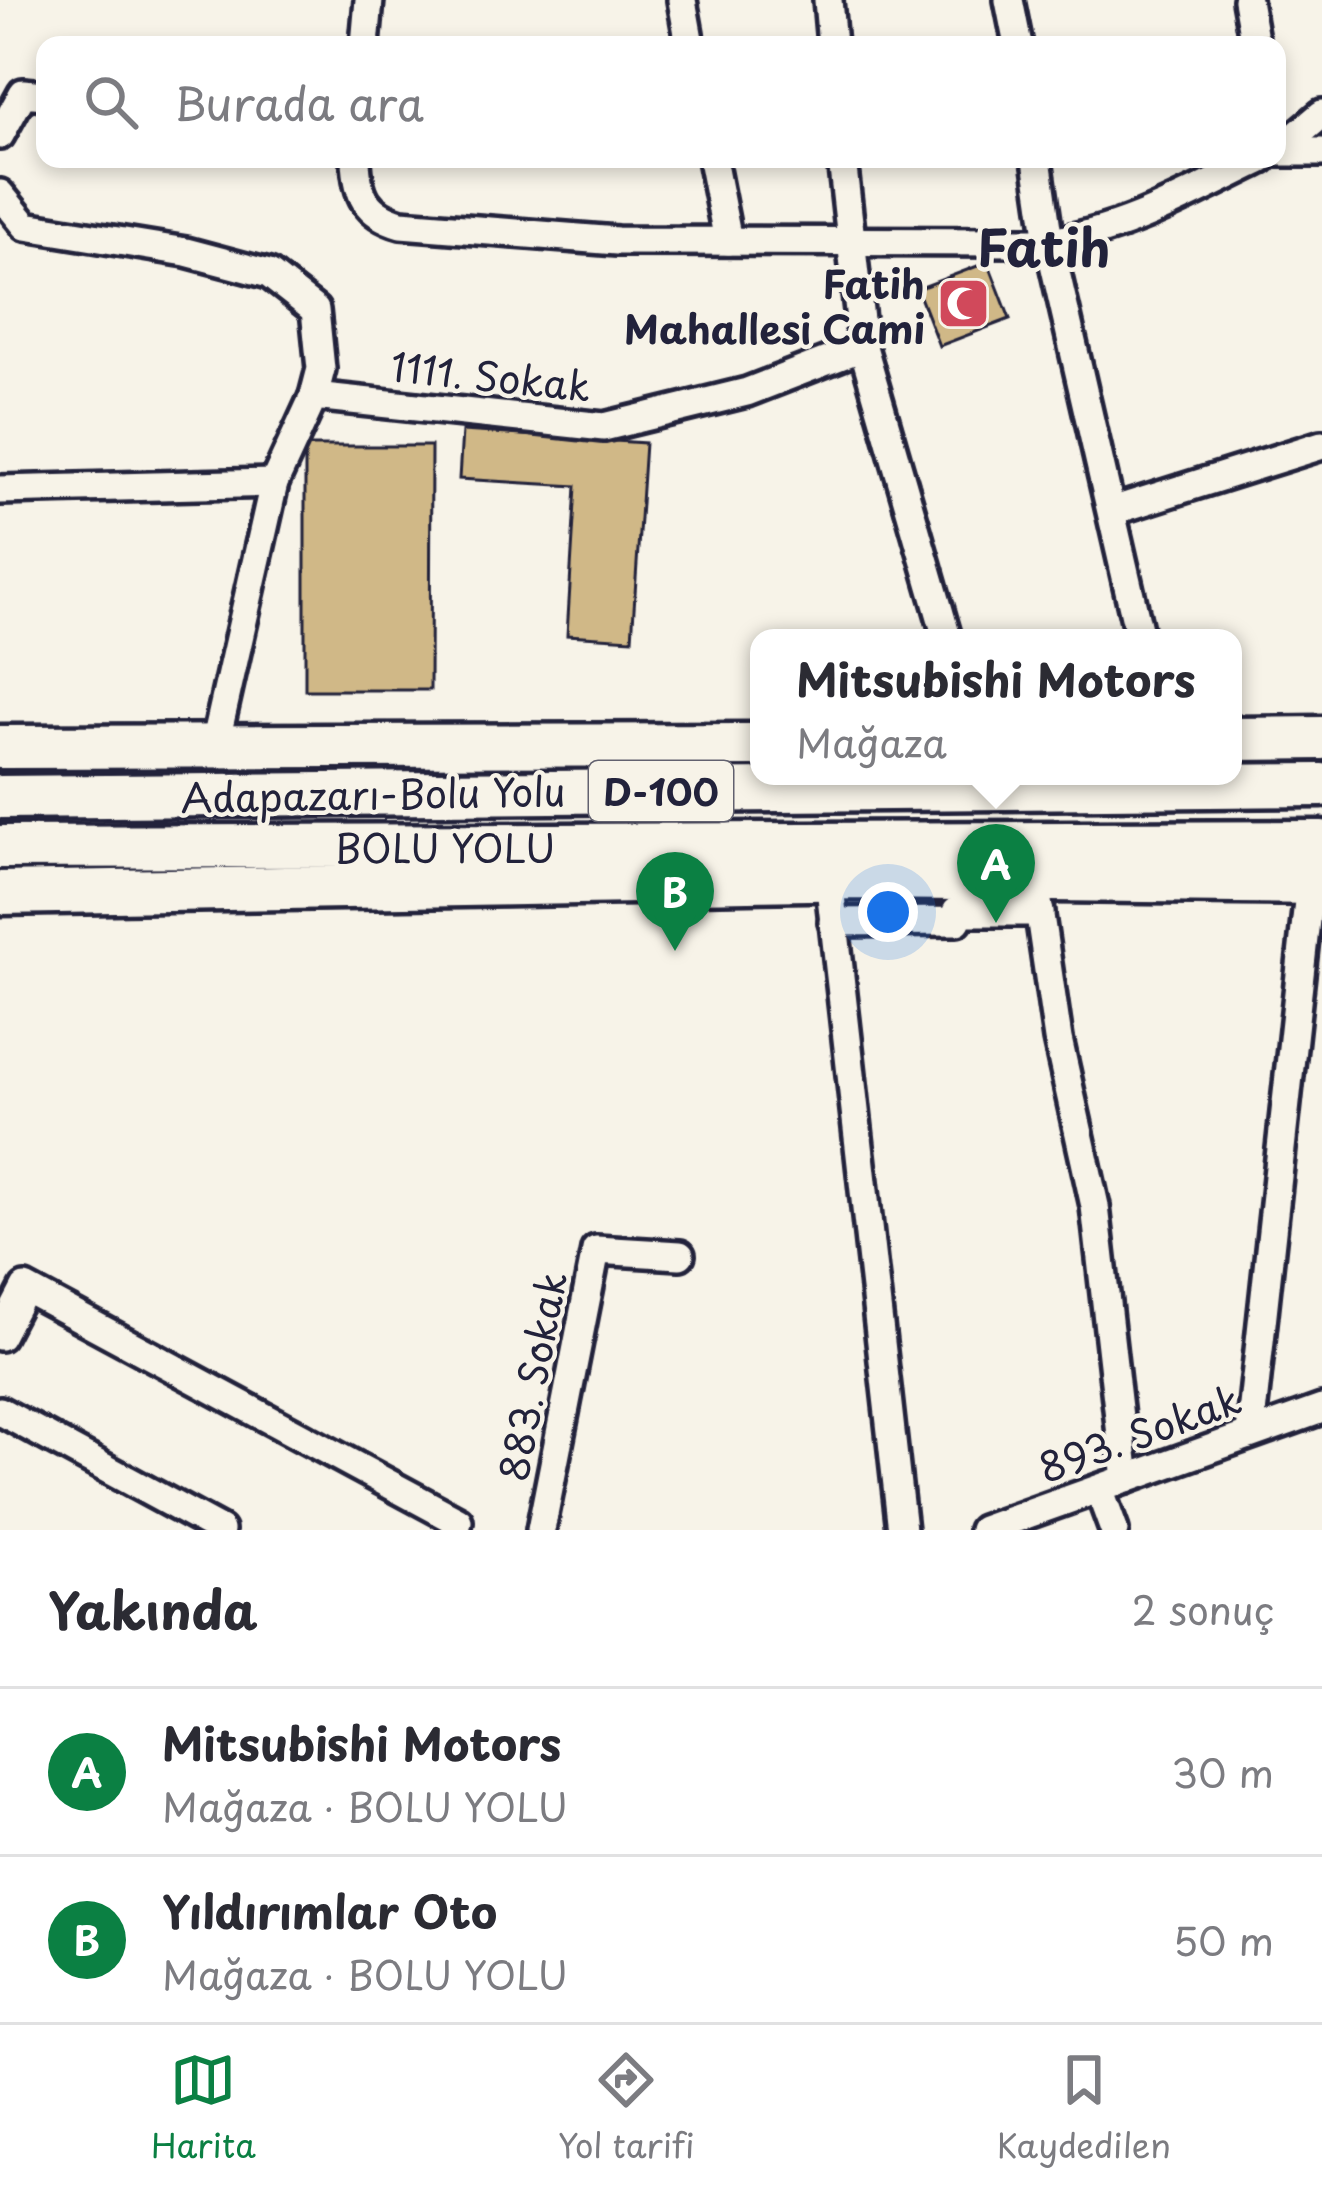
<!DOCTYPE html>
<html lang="tr">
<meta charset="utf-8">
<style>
body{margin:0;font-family:"Playpen Sans",sans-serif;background:#f7f7f7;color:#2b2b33}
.you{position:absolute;left:888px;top:912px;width:42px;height:42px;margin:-30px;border:9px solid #fff;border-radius:50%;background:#1a73e8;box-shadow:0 0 0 18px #1a73e833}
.badge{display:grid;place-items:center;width:78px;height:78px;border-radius:50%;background:#0b8043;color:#fff;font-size:39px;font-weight:700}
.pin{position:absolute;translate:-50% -99px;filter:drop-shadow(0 3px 6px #0008)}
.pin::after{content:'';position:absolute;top:63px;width:42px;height:36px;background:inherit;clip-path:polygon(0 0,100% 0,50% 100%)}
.popup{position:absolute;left:750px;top:629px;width:492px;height:156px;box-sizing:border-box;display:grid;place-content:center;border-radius:24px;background:#fff;filter:drop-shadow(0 3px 9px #0005);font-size:39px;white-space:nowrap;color:#7c7c81}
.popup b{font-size:45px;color:#2b2b33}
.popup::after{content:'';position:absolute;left:50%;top:100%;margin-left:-24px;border:24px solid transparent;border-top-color:#fff}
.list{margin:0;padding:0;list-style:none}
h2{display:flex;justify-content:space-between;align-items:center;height:156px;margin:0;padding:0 48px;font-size:51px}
h2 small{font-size:39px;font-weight:400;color:#7c7c81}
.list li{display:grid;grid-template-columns:78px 1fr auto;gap:36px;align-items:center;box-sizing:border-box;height:168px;padding:0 48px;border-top:3px solid #e1e1e2}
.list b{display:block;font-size:45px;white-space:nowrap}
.list p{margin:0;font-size:39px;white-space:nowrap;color:#7c7c81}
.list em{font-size:39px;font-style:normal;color:#7c7c81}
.icon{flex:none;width:66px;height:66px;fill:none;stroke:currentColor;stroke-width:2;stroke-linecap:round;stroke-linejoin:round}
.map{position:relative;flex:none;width:1322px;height:1530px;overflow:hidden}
.search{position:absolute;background:#fff;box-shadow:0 6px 18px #0003;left:36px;right:36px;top:36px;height:132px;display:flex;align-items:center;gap:30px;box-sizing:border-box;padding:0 42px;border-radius:24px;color:#7c7c81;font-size:45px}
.sheet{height:492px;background:#fff}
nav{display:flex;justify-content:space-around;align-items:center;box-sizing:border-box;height:168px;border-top:3px solid #e1e1e2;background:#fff;font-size:33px;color:#7c7c81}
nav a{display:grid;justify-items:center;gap:6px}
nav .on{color:#0b8043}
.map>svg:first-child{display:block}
.building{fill:#d0b887;stroke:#22223b;stroke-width:3}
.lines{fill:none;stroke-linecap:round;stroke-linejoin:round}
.minor-casing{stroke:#22223b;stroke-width:36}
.highway-casing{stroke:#22223b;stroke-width:51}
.minor{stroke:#f7f3e8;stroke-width:27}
.highway{stroke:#f7f3e8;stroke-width:42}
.labels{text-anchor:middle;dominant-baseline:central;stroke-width:9;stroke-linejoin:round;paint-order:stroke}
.shield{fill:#f7f3e8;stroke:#62616f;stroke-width:3}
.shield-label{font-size:36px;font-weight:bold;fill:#22223b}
.poi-label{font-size:39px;font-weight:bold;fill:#22223b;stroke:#f7f3e8;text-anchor:end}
.street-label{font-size:39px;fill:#22223b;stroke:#f7f3e8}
.district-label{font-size:51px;font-weight:bold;fill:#22223b;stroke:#f7f3e8}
</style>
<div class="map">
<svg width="1322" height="1530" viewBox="0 0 1322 1530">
<rect width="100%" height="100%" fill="#f7f3e8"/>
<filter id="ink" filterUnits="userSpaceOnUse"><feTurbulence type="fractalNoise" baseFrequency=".00833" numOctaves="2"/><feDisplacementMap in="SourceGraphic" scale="24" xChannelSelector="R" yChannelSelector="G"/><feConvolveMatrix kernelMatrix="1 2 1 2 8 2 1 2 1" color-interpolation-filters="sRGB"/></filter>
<g filter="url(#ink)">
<g class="building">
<polygon points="988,262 1010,319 939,346 917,289"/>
<polygon points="462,431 645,443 632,639 567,635 576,486 459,479"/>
<polygon points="305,446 431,446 430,690 305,690"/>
</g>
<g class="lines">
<defs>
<g id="minor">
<polyline points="682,0 690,45"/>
<polyline points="828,0 832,45"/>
<polyline points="1009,0 1018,45"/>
<polyline points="1247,0 1255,45"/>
<polyline points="365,45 369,0"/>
<polyline points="0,135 23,93 45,95"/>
<polyline points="1277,152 1322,114"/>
<polyline points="1277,152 1322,152"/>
<path d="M356 159C357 195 366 214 401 224L617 241 1049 242C1126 232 1193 192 1262 159"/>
<polyline points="712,159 728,241"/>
<polyline points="842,159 863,347 947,638"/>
<polyline points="1037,159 1049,242 1140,638"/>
<polyline points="0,194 26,226 186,252 269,274 315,310 321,369 314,396 274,483 215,745"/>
<polyline points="314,396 604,427 747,392 863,347"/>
<polyline points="0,490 274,483"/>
<polyline points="1112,511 1322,445"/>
<polyline points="829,878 902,1530"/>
<polyline points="1035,881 1058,1039 1095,1206 1126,1479"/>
<polyline points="833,922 957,921 956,912 1040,912"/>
<polyline points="0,1336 25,1288 458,1521 456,1530"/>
<polyline points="0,1411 220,1530"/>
<polyline points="1250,1433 1310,883"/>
<polyline points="1099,1489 1114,1530"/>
<polyline points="541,1530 596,1250 680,1255"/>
<polyline points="983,1530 1322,1409"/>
</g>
<g id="highway">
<polyline points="1233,739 1322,738"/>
<polyline points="0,747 759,745"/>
<polyline points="0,797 1322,785"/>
<polyline points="0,847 1322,842"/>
<polyline points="0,893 865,878 1322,883"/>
</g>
</defs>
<use href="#minor" class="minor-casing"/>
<use href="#highway" class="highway-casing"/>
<use href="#minor" class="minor"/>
<use href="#highway" class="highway"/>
</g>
</g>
<defs>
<symbol id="mosque-square" viewBox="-11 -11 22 22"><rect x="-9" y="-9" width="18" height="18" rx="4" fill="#d1495b" stroke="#f7f3e8"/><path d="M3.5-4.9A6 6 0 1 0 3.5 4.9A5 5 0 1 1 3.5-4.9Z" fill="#fff"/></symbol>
</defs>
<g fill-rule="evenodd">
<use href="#mosque-square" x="934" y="274" width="59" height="59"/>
</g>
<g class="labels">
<rect class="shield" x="589" y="761" width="144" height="60" rx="9"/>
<g class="shield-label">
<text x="661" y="791">D-100</text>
</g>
<g class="poi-label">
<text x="925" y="282">Fatih<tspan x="925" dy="45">Mahallesi Cami</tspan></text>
</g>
<g class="street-label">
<text transform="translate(491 375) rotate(6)">1111. Sokak</text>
<text transform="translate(373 793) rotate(-1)">Adapazarı-Bolu Yolu</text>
<text x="445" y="846">BOLU YOLU</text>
<text transform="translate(531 1376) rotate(-79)">883. Sokak</text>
<text transform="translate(1139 1432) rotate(-20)">893. Sokak</text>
</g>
<g class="district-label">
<text x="1044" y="245">Fatih</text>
</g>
</g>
</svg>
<div class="you"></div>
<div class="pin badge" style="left:996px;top:923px">A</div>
<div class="popup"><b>Mitsubishi Motors</b>Mağaza</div>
<div class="pin badge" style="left:675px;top:951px">B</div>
<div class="search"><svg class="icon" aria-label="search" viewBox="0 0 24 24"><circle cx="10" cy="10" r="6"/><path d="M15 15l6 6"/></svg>Burada ara</div>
</div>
<section class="sheet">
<h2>Yakında<small>2 sonuç</small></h2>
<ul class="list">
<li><span class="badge">A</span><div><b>Mitsubishi Motors</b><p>Mağaza · BOLU YOLU</p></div><em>30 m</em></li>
<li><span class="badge">B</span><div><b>Yıldırımlar Oto</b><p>Mağaza · BOLU YOLU</p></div><em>50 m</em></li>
</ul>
</section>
<nav>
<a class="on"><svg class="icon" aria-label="map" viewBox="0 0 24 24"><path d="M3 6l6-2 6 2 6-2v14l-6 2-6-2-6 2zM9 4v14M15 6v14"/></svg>Harita</a>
<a><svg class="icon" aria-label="directions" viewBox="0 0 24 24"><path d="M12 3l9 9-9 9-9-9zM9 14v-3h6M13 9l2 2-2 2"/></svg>Yol tarifi</a>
<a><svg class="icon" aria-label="saved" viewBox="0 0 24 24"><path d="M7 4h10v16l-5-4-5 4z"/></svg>Kaydedilen</a>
</nav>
